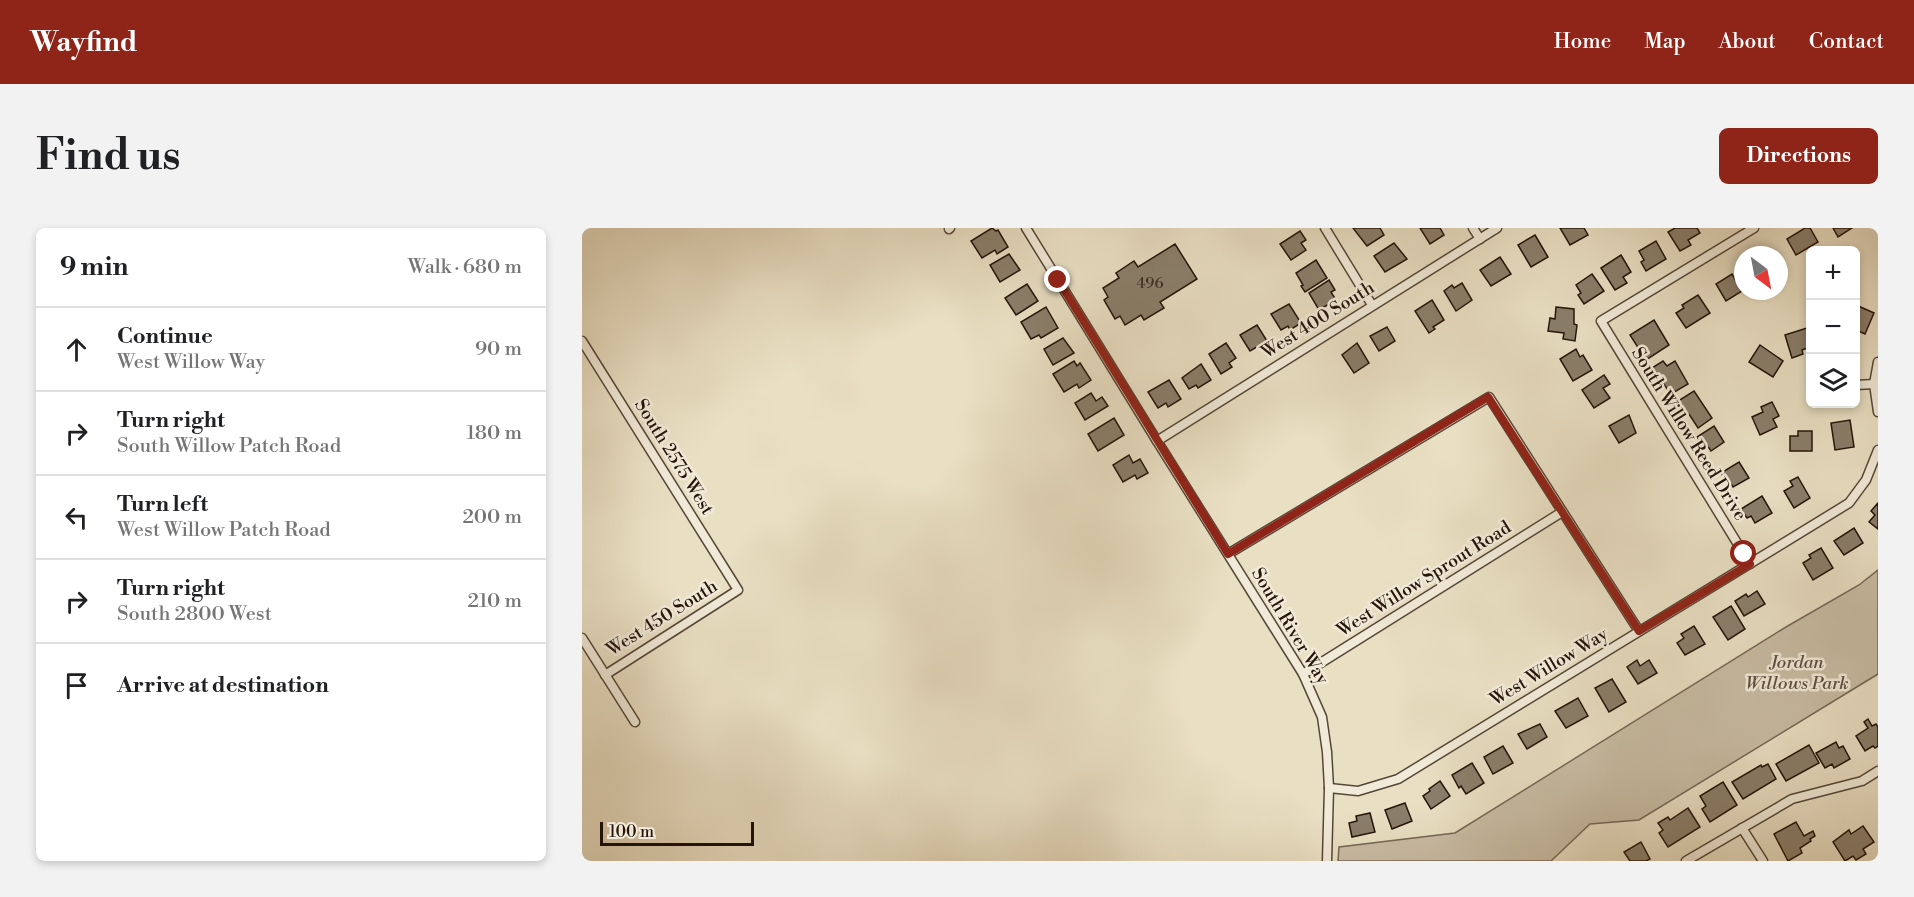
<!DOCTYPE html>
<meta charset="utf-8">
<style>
body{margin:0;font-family:"Libre Bodoni",serif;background:#f2f2f2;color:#202124}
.controls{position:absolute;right:18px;top:18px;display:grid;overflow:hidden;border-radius:9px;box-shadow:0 3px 9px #0003}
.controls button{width:54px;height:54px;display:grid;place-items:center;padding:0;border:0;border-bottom:2px solid #e0e0e0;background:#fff;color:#202124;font:30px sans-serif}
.compass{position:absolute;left:1152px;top:18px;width:54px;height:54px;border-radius:50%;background:#fff;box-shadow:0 3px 9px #0003;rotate:148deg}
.scale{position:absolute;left:18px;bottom:15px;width:154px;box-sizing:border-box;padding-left:6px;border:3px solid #24140a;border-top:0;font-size:16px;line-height:21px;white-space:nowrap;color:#24140a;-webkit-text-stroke:4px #f1ead8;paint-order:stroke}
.stop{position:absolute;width:18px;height:18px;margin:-14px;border:4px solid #8f2418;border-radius:50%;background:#fff}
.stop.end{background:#8f2418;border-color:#fff;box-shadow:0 2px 6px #0008}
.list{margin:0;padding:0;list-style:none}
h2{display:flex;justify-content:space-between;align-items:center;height:78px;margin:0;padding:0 24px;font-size:26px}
h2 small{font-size:20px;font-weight:400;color:#757577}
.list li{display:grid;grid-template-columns:39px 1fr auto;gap:18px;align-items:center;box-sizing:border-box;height:84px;padding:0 24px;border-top:2px solid #e0e0e0}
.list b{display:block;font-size:22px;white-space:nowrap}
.list p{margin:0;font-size:20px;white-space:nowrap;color:#757577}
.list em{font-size:20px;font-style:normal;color:#757577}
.icon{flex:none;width:33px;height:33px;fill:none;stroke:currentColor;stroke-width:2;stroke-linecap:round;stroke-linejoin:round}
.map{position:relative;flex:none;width:1296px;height:633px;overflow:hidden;border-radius:9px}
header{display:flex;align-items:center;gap:36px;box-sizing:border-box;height:84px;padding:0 30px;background:#8f2418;color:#fff}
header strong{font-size:28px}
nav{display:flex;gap:33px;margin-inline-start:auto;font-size:21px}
.intro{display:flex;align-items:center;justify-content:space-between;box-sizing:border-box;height:144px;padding:0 36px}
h1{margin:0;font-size:42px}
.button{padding:15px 27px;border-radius:9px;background:#8f2418;color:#fff;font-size:21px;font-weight:700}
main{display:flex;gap:36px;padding:0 36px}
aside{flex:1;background:#fff;border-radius:9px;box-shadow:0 3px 9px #0003}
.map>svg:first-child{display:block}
.green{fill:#c8bca4;stroke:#766857;stroke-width:1.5}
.building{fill:#8a7e6a;stroke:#24140a;stroke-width:1.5}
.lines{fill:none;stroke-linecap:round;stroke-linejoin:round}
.street-casing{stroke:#554738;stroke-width:11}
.street{stroke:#f1ead8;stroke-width:8}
.route{stroke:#8f2418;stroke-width:8}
.labels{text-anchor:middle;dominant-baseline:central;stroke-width:5;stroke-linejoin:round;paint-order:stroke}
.number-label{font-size:15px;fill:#3e2e22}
.street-label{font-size:18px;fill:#24140a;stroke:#f1ead8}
.park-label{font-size:18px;font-style:italic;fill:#5d4f40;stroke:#f1ead8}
</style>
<header>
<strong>Wayfind</strong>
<nav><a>Home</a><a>Map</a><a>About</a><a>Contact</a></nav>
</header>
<div class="intro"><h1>Find us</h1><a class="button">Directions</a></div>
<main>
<aside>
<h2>9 min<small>Walk · 680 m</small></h2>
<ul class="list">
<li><svg class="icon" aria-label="ahead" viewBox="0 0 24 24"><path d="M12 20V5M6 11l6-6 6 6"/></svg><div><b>Continue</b><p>West Willow Way</p></div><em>90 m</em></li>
<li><svg class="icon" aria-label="right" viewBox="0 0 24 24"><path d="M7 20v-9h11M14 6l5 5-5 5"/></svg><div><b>Turn right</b><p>South Willow Patch Road</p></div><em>180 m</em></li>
<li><svg class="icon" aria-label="left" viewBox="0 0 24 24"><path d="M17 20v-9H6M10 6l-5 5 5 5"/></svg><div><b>Turn left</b><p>West Willow Patch Road</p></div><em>200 m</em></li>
<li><svg class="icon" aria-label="right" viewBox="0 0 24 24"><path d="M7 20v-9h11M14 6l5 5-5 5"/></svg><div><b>Turn right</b><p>South 2800 West</p></div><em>210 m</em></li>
<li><svg class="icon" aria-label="arrive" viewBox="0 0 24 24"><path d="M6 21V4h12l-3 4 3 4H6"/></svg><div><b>Arrive at destination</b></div></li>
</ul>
</aside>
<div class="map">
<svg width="1296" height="633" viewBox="0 0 1296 633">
<rect width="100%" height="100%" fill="#e9dfc3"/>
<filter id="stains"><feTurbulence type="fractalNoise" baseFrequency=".00333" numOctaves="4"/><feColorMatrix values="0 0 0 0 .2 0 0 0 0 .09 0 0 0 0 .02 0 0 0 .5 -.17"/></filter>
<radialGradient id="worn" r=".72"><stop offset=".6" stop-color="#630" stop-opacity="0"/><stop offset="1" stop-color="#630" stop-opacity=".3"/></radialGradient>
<polygon class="green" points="1296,342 1296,446 1057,592 1008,596 969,633 756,633 757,619 873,605 1204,399 1277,357"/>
<g class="building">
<polygon points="410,0 414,3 416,2 426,19 415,26 413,22 400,30 389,13"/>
<polygon points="771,0 798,0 802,7 785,18"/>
<polygon points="838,0 858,0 862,7 848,16"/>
<polygon points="978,0 1002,0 1006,7 988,17"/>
<polygon points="1093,0 1115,0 1118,5 1106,12 1109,17 1098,23 1086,4"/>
<polygon points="1223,0 1228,0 1236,14 1214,27 1205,11"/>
<polygon points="1251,0 1270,0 1256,9"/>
<polygon points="718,3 724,12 719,15 724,22 709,32 698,16"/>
<polygon points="953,7 966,29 949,39 936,17"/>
<polygon points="1074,13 1084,31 1064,43 1059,34 1062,32 1057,23"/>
<polygon points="812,15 825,31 803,44 792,28"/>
<polygon points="593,16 615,51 578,74 582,80 562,92 559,87 543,97 538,88 533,91 522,72 526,69 521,60 537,50 534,45 552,33 556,39"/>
<polygon points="427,26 438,42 418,54 408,37"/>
<polygon points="1039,27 1049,44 1041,49 1045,55 1033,62 1019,40"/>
<polygon points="918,29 929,46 909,58 898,42"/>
<polygon points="734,32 745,50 723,64 719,58 721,57 714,45"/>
<polygon points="1010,46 1022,63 1002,76 996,67 999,65 994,57"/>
<polygon points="1150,46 1160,63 1144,73 1134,56"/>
<polygon points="747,52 753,62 749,64 754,72 737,82 727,65"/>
<polygon points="880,55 890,72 874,83 862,63 870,57 872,60"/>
<polygon points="445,56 456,73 434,87 423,70"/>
<polygon points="1116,67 1128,85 1104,100 1094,85 1102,80 1100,77"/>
<polygon points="850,72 862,92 851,99 853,101 847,105 833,83"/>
<polygon points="707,76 719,95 708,102 706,98 699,102 689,86"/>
<polygon points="1274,77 1292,85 1283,106 1274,102"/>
<polygon points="464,79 476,100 459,110 457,107 449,111 439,94"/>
<polygon points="974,79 992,81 992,96 995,97 993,113 981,111 982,105 966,103 968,90 973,91"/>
<polygon points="1072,92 1087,117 1064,132 1048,107"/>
<polygon points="675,97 685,113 668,123 658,107"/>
<polygon points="805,99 813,113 797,123 788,108"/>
<polygon points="1225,100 1228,119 1220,122 1221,126 1210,130 1203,107"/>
<polygon points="481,110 492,125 471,137 462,121"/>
<polygon points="644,115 654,130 647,135 650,139 639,146 627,126"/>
<polygon points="775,115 787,135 772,145 760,127"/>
<polygon points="1178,117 1201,133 1191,149 1167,134"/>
<polygon points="994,121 998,129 1001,127 1010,142 991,153 978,131"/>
<polygon points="492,133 495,138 498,135 509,152 497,160 495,156 482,164 471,146"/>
<polygon points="1081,133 1085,138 1093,133 1106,156 1089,166 1070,140"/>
<polygon points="619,136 629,152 616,160 614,157 607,161 600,150"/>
<polygon points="1022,147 1028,156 1021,160 1028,170 1012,180 1000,162"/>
<polygon points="587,152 599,171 586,179 584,175 576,180 566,164"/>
<polygon points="1112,163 1130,190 1116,200 1107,186 1102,189 1093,175"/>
<polygon points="509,165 514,173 520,169 526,178 503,192 493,175"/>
<polygon points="1190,174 1197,188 1191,191 1195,199 1178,207 1170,189 1181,184 1179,179"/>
<polygon points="1047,187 1054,205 1037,215 1027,198"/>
<polygon points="532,190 542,207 516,223 506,206"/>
<polygon points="1268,192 1272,219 1253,222 1249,195"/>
<polygon points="1132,198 1142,214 1129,223 1125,217 1122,219 1115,209"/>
<polygon points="1216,203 1230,203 1230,223 1208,223 1208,208 1216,208"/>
<polygon points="547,227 551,235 558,231 566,245 555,251 553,247 541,254 531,237"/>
<polygon points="1157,234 1167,250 1151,259 1148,254 1145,256 1139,245"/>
<polygon points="1216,249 1228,270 1212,280 1202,263 1211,258 1208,253"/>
<polygon points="1180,268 1190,285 1173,295 1169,288 1165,290 1159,281"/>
<polygon points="1296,275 1296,301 1287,294 1293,287 1289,283"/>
<polygon points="1272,300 1281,315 1262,327 1252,313"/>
<polygon points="1239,320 1251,340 1231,352 1221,335 1229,330 1227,327"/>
<polygon points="1175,363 1183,376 1162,388 1153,373 1164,366 1166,369"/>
<polygon points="1149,378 1163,401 1146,412 1131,389"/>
<polygon points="1112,398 1123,416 1103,427 1095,415 1102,410 1099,406"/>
<polygon points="1055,432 1058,438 1067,432 1075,445 1056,456 1045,439"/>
<polygon points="1030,451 1044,474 1027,484 1013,460"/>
<polygon points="996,470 1006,488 984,500 973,483"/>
<polygon points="1286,491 1290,498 1294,496 1296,499 1296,518 1293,520 1291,518 1283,523 1274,508 1286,500 1282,494"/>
<polygon points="958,496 965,509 945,521 936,506"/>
<polygon points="1254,514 1257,520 1261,518 1268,531 1252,540 1250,536 1243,540 1234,525"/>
<polygon points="1227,517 1237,535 1204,553 1194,536"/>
<polygon points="921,518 931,535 911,546 902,529"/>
<polygon points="890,535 902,555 884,566 879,558 877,560 870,547"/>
<polygon points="1186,536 1194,551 1161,571 1150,554 1179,537 1180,539"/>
<polygon points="858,553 868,568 849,581 841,568 848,563 847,561"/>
<polygon points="1141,554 1155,577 1128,594 1120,581 1124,578 1118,568"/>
<polygon points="823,575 830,593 810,601 803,582"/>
<polygon points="1106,580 1118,599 1086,619 1077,605 1081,602 1076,595 1086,589 1088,592"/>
<polygon points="788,585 793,604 770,609 767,595 775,593 774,588"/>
<polygon points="1214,594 1222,608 1231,603 1233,608 1228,611 1229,613 1218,620 1220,625 1206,633 1192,606"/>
<polygon points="1281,598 1292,614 1281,621 1284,626 1274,632 1271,628 1263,633 1251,614 1267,602 1269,606"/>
<polygon points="1059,614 1068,631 1064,633 1048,633 1042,624"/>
</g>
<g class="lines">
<defs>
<g id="street">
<polyline points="444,0 575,213 721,446 740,489 745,524 747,560 745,633"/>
<polyline points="743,0 790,77"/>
<polyline points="891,0 898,11"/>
<polyline points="367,1 368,0"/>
<polyline points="0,113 156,362 23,447"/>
<polyline points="1296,134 1292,156 1296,184"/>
<polyline points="1274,157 1292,156"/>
<polyline points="575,213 915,0"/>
<polyline points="646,326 907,169 1057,403"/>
<polyline points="1168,336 1019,93 1172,0"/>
<polyline points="0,410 53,494"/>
<polyline points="721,446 980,284"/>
<polyline points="747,560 776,563 816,551 1267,275 1284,252 1296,222"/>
<polyline points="1160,600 1181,633"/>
<polyline points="1104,633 1210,571 1280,553 1296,543"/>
</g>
</defs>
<use href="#street" class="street-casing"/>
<use href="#street" class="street"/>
</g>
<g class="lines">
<polyline class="route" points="476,52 646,326 906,169 1057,403 1168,336 1162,326"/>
</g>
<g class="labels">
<g class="number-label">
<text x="568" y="55">496</text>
</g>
<g class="street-label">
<text transform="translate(736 92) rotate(-32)">West 400 South</text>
<text transform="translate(1107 206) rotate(58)">South Willow Reed Drive</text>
<text transform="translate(92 229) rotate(58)">South 2575 West</text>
<text transform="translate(842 351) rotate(-32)">West Willow Sprout Road</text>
<text transform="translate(80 390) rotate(-32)">West 450 South</text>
<text transform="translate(708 398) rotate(59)">South River Way</text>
<text transform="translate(967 439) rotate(-31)">West Willow Way</text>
</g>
<g class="park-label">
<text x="1215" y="434">Jordan<tspan x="1215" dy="21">Willows Park</tspan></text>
</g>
</g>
<rect width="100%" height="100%" filter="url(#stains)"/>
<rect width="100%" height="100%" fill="url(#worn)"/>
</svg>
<div class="controls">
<button>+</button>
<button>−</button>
<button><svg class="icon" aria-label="layers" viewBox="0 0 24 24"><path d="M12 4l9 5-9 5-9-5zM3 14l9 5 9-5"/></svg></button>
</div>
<svg class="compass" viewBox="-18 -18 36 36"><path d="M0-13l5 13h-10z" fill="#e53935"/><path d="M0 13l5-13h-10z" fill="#757577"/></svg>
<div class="scale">100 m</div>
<div class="stop" style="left:1162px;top:326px"></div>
<div class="stop end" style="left:476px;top:52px"></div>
</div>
</main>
